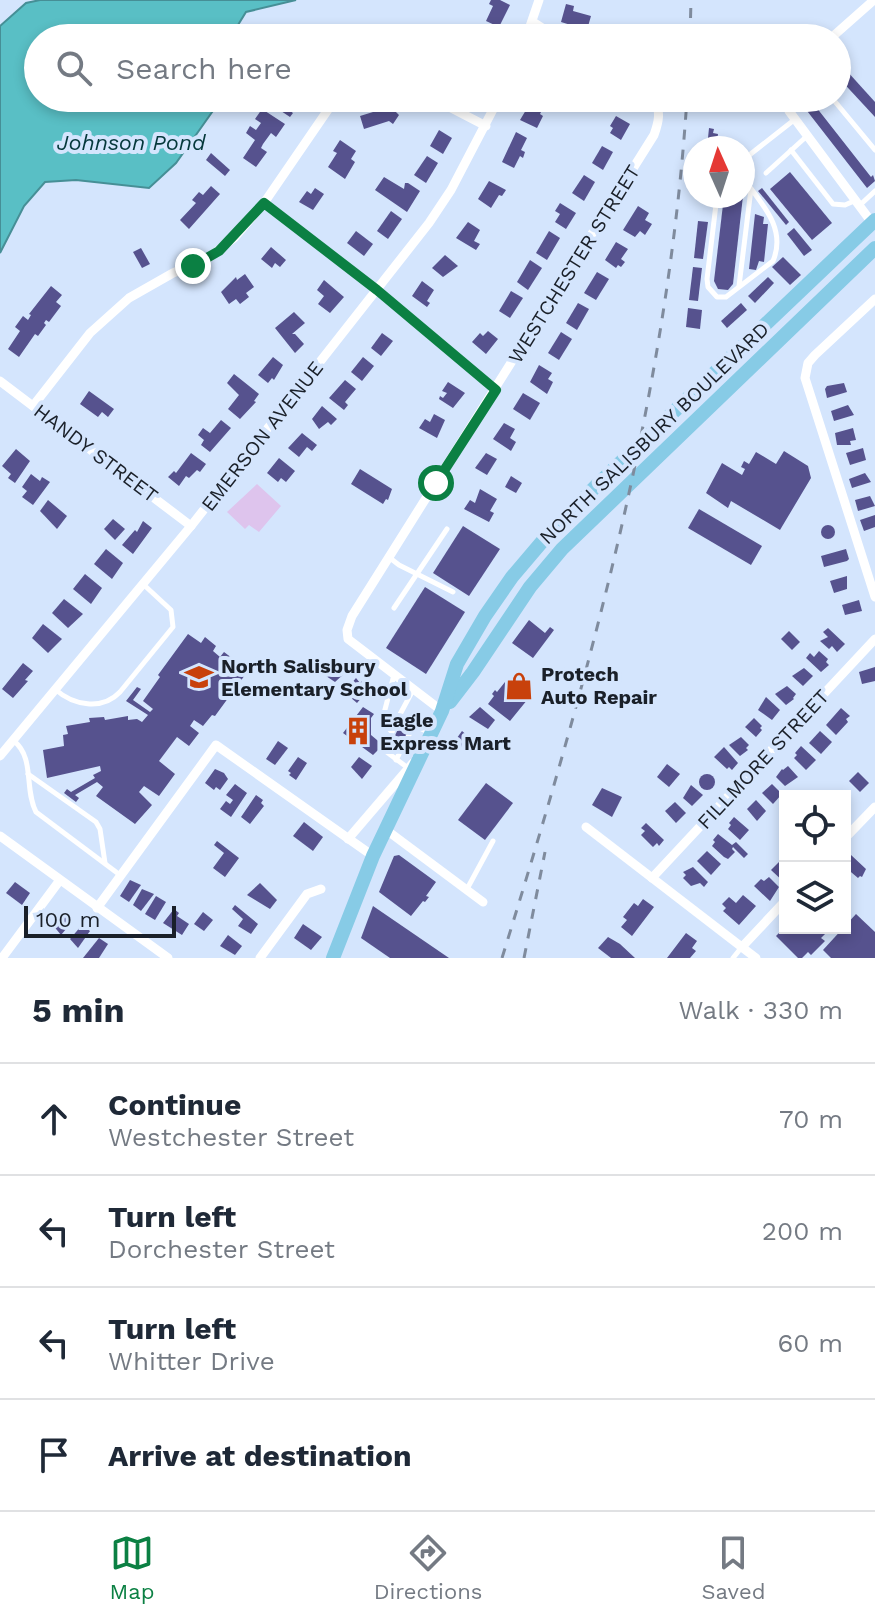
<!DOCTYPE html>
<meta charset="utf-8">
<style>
body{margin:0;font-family:"Work Sans",sans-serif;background:#f6f6f7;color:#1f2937}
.controls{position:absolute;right:24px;bottom:24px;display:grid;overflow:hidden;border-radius:0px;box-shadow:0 4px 12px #0003}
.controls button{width:72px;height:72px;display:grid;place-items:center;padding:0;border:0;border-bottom:2px solid #e0e1e3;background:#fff;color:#1f2937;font:40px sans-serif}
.compass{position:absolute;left:683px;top:136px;width:72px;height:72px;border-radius:50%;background:#fff;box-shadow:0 4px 12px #0003;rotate:357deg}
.scale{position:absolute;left:24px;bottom:20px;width:152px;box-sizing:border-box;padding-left:8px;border:4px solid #1a2029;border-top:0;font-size:22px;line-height:28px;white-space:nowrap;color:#1a2029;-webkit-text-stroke:6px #d4e5fd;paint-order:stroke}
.stop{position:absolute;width:24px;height:24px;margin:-18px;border:6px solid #0b8043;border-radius:50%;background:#fff}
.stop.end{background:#0b8043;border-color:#fff;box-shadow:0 2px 8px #0008}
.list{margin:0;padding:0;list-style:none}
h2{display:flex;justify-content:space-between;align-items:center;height:104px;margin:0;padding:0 32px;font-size:34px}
h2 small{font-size:26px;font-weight:400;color:#747a83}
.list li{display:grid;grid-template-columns:52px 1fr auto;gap:24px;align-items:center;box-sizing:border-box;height:112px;padding:0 32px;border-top:2px solid #e0e1e3}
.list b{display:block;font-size:30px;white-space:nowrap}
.list p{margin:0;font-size:26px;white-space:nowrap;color:#747a83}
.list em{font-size:26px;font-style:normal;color:#747a83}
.icon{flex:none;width:44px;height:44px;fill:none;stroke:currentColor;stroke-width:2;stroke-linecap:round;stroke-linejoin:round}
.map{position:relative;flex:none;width:875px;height:958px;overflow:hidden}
.search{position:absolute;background:#fff;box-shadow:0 4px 12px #0003;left:24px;right:24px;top:24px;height:88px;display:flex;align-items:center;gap:20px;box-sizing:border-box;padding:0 28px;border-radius:44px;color:#747a83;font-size:30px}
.sheet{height:552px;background:#fff}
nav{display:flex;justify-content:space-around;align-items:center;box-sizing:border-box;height:112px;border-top:2px solid #e0e1e3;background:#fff;font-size:22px;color:#747a83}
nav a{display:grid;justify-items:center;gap:4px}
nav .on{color:#0b8043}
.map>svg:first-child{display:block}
.green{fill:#dec4ed}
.water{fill:#59bfc5;stroke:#468f96;stroke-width:2}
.building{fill:#56528e}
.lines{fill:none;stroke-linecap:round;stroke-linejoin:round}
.lane{stroke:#fff;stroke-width:5}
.street{stroke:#fff;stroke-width:9}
.primary{stroke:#87cbe6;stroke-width:14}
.rail{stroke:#7f8b9d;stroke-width:3;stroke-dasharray:10 10;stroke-linecap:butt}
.route{stroke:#0b8043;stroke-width:10}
.labels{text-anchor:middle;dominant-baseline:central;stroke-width:8;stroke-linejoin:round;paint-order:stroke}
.street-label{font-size:20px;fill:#1a2029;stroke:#d4e5fd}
.poi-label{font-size:20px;font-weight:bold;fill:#1a2029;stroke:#d4e5fd;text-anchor:start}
.water-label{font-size:22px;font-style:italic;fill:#05383b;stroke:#d4e5fd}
</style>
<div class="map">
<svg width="875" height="958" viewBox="0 0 875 958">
<rect width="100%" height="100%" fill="#d4e5fd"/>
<polygon class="green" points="257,484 281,506 259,532 249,525 245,529 227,512"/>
<polygon class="water" points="40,0 296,0 246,12 230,38 38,38 38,98 222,98 176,163 149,188 76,180 45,182 24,206 0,253 0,26 26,3"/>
<g class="building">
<polygon points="491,0 500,0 510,5 499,27 486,21 493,6 489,4"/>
<polygon points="566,4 574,6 573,11 591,16 587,30 561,22"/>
<polygon points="712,24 762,25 762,38 712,38"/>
<polygon points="377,25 399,30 398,38 371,38 372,30 375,31"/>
<polygon points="837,60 875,102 875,117 837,76"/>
<polygon points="273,98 295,98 288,108 284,106 293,113 290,117 269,103"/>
<polygon points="797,98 809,98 871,177 873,175 875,181 867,188"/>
<polygon points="532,100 544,106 540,114 543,116 537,128 520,120"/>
<polygon points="386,108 387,111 393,109 399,115 393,124 389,121 364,129 360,116"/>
<polygon points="262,109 285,124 276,137 271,133 263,144 261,148 267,152 256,167 243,158 255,140 246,133 250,126 256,130 261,123 255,119"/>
<polygon points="616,116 630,124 621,140 610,133 613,128 610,126"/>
<polygon points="709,128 714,129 713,133 718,134 716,148 707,148"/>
<polygon points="439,130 452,138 443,154 430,146"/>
<polygon points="516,132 527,138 521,150 525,152 523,158 520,156 514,168 502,162"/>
<polygon points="340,140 356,151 351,159 355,162 345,179 328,167 337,153 333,151"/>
<polygon points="602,146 613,152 603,170 592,163"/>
<polygon points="211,153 230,170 225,176 206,160"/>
<polygon points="427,156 438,163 426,183 414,175"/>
<polygon points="790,172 832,223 812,240 770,189"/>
<polygon points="584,175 595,182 584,201 572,193"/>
<polygon points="384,177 404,189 405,183 408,183 420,191 407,212 375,190"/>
<polygon points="489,181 506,190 502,196 499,195 491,208 478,199"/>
<polygon points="211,186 220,194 189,229 180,220 196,203 192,200 199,192 203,195"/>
<polygon points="315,188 324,194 313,210 299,202 307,191 311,194"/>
<polygon points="762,188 789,222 786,225 758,191"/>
<polygon points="724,196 743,196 733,284 728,290 718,289 714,281"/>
<polygon points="560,203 576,213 566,229 555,222 560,214 555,211"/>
<polygon points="638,206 649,213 645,220 652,224 645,235 640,231 635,237 623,230"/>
<polygon points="391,211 402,219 388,239 377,231"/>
<polygon points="755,214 764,217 763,224 768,224 764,262 759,261 756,270 749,269"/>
<polygon points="698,221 708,222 703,259 694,258"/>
<polygon points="468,222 480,230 474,241 480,244 476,250 456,238"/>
<polygon points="794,228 812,250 804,256 787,234"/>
<polygon points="356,231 373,244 364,256 347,243"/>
<polygon points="549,231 560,238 547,260 536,253"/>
<polygon points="616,242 628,249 621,259 625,262 621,267 618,265 616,268 605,260"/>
<polygon points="271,247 286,260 280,267 275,263 272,268 261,259"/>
<polygon points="141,248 150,264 142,268 133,252"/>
<polygon points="445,255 458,266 443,277 432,268"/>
<polygon points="783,257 801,275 790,285 772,267"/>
<polygon points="530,260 542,268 528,290 517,282"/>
<polygon points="693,267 702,268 698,301 689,300"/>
<polygon points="597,272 609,279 596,300 584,293"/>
<polygon points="245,274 254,287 246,293 249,297 240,304 236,299 229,304 221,292 236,277 237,280"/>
<polygon points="768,277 774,283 755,303 748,296"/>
<polygon points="324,280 344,297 330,313 318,304 324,296 317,290"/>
<polygon points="422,281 434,290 427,301 430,303 427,307 412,296"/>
<polygon points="51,286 62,295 56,302 61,306 49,322 46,320 44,323 46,325 38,336 35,334 19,357 8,349 20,331 15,327 23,316 28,320 31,315 29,314"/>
<polygon points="511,291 523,298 510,318 499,311"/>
<polygon points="578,303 589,309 577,330 566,323"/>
<polygon points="741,303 747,310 727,328 721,321"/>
<polygon points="688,308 702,310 700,329 686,327"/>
<polygon points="294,312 305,323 292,334 295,334 304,344 295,353 275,328"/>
<polygon points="488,331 498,339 486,354 472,342 480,333 483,336"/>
<polygon points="561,332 572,339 559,360 548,353"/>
<polygon points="382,333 393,341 381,356 371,348"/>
<polygon points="273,357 283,365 274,380 272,378 268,383 258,375"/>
<polygon points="363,357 374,366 362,381 351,372"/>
<polygon points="539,365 552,373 548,379 553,382 547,394 530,382"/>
<polygon points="234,374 259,394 254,401 256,402 240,419 228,409 239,395 227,383"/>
<polygon points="345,380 356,389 345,402 348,405 344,410 329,398"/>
<polygon points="448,382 465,393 453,408 439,399 440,396 443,398 447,393 442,391"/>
<polygon points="844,383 847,392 827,398 825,389 827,386"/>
<polygon points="89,391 114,409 108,417 102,412 98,417 80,404"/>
<polygon points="523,393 540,403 530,420 513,409"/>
<polygon points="848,405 854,415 834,421 831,411"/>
<polygon points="322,406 337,419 331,425 328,422 319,429 312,419"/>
<polygon points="434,414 445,420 437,438 419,428 425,419 430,422"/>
<polygon points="221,420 231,428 210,452 201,445 204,440 198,435 203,428 210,433"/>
<polygon points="504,423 515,429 510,438 516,442 511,451 493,439"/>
<polygon points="853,428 856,440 850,441 851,445 837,445 835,433"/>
<polygon points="302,433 317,445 312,451 307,447 299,457 288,448"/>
<polygon points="863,448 866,460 850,465 846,453"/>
<polygon points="16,449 30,461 15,483 8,478 11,474 2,466"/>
<polygon points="784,451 808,466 811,478 780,530 731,501 728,508 706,493 722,463 742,475 745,469 741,467 744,461 749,464 756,452 776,464"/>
<polygon points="191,453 206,464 200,472 197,470 189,478 186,476 179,486 168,477 174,471 176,473"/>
<polygon points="486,453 497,459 487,475 475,468"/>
<polygon points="279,458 295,471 286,482 281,478 278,482 267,473"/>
<polygon points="360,469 392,489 388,500 386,499 383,504 351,484"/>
<polygon points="865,473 871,482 852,488 849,479"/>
<polygon points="31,474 40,481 42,477 50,482 33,505 22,497 27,491 22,487"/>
<polygon points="511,476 522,483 516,493 505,487"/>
<polygon points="480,489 497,499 490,511 494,513 489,522 464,509 470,500 475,503"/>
<polygon points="870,496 875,506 858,511 855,500"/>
<polygon points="48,500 67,516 57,529 40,511"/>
<polygon points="699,509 762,546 751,565 688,528"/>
<polygon points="875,515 875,527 864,531 860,520"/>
<polygon points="113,519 125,529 115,540 104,529"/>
<polygon points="143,521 152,528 133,554 122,545 135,530 137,532"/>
<circle cx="828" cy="532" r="7"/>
<polygon points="463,526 500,549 469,596 433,573"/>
<polygon points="106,549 123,563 112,579 94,564"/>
<polygon points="846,549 849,559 847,561 824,567 821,556"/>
<polygon points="85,574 102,588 91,604 73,589"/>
<polygon points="847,576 847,589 834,593 830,581"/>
<polygon points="425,587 465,612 426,674 386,648"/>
<polygon points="64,599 83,614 68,628 52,613"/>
<polygon points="859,600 862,611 845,615 842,605"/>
<polygon points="529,620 545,633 550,627 554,630 533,658 512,643"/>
<polygon points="43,624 62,639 48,653 32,638"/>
<polygon points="828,628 845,644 837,652 832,646 829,649 820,641 828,637 823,632"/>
<polygon points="789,631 800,642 792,650 781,639"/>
<polygon points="188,634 201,643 205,637 216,646 213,651 220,657 224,652 236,661 232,666 245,675 215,716 212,715 203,726 194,720 190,726 199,733 189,746 177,737 159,761 175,774 159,796 144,786 139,792 152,805 135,824 96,796 103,787 97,782 75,795 79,798 76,802 64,793 67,789 71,792 95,778 93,775 101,771 100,766 47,778 43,750 64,746 63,735 68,734 66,726 90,722 89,718 104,717 105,720 128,716 128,720 137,719 142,722 148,715 126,701 137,687 141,689 133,700 150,712 153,709 143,701 160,677 158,675"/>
<polygon points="819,651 828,659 826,662 829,665 821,672 806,658 810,653 814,657"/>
<polygon points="23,663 33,671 25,680 28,681 13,698 2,689"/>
<polygon points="335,664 346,672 335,682 326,676"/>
<polygon points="875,667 875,681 862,684 859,672"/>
<polygon points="804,668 813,676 803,686 792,676"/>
<polygon points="356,678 360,683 362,681 369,689 357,703 344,692"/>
<polygon points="515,681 532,694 510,721 488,704 494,696 492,694 495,690 497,692 505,682 510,686"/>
<polygon points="787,686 796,694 793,698 794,699 786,705 775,694"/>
<polygon points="766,697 780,710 772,720 758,710"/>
<polygon points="363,707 374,714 371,718 371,735 383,745 373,755 343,733"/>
<polygon points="480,707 495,720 488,729 469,717"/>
<polygon points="841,708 850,716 846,719 848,722 836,735 826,725"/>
<polygon points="754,718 762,726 760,728 762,730 756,737 745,727"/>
<polygon points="399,727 409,732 401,748 391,744"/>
<polygon points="462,731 476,743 469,752 454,742"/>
<polygon points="820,731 832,742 821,754 809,743"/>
<polygon points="741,737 749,745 746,748 748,750 740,756 729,745"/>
<polygon points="278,741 288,748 275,765 266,759"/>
<polygon points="801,746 816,760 806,770 794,758 797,755 795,753"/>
<polygon points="724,747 738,763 732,770 729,767 727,769 714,757"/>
<polygon points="298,757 307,763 296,780 289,775 291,773 288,771"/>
<polygon points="359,757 372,766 362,779 351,767"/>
<polygon points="667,764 680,774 669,787 657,777"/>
<polygon points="788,766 798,777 785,786 776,777 782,769 783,770"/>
<polygon points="215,769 224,773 228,779 220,790 216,787 214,790 205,783"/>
<polygon points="858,772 869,783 860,792 849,781"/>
<circle cx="707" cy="782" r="8"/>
<polygon points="486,783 513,803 485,840 458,820"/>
<polygon points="235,784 247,793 231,817 220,809 226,801 230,804 233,800 226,795"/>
<polygon points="772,784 782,794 773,804 762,793"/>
<polygon points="691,785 703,795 692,806 683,798"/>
<polygon points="602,788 622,797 612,817 592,805"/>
<polygon points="256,795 263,800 261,803 264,806 250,824 241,817"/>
<polygon points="756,800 766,811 757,821 747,809"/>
<polygon points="675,802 686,813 676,823 665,811"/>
<polygon points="734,817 749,830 740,840 728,829 731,825 729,823"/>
<polygon points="304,822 323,837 313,851 293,836"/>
<polygon points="646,823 664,840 659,846 657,843 653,847 641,835 645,831 641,828"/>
<polygon points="718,834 732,845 736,842 748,854 744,858 733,847 732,849 735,852 728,859 724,857 712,846 715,842 713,840"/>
<polygon points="217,841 239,858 225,877 213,868 224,853 214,845"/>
<polygon points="707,851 721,864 711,875 697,861"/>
<polygon points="399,855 436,882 426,896 429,897 425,902 423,901 411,916 379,892 394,856"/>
<polygon points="851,855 866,869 862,877 860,876 858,878 845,867 848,863 846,861"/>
<polygon points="780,861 785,865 785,883 771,870"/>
<polygon points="693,867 708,882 704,887 700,883 691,886 683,878 686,875 683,872"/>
<polygon points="769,877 779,887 770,901 754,886 761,879 764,881"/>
<polygon points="130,880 141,885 129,902 120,896"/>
<polygon points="15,882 30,893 22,905 6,893"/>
<polygon points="260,883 277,900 270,909 247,895"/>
<polygon points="142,889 154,894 141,911 133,905"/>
<polygon points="743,895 756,906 739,925 723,911 726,908 722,904 729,897 736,903"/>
<polygon points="156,896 166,902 155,920 145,914"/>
<polygon points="643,899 654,907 632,936 621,927 627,920 623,917 634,903 638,906"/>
<polygon points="235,905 258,924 251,934 238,926 243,919 232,909"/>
<polygon points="373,906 449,958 390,958 361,938"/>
<polygon points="174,909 179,913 177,916 189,924 182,935 163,923"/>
<polygon points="203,912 213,920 204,931 194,924"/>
<polygon points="60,913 72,922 61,935 52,924"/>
<polygon points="856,914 875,932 875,958 831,958 823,950"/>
<polygon points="303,924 322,937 311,950 294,938"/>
<polygon points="82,925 90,931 78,948 70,939"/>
<polygon points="784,928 823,928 827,932 821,938 825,941 811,955 808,952 802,958 798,958 776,936"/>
<polygon points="686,933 697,941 692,948 696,951 690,958 667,958"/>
<polygon points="228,935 242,946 235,955 220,946"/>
<polygon points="608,937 620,944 635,958 611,958 598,948"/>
<polygon points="99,938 108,944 99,958 83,958"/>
</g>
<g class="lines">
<g class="lane">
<polyline points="832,98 875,150"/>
<polyline points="791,150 833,204 845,205 854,201"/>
<polyline points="743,160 794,120"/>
<polyline points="766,173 807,136"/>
<path d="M717 196 707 279 708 287 717 297H726L773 261C787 228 761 203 743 178"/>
<polyline points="860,205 875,191"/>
<polyline points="739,286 751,189"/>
<polyline points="390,558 399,565 453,592"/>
<polyline points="394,608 447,529"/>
<path d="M56 690C73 705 102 711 120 692L173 627 171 610 144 585"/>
<polyline points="398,718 413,690"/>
<polyline points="392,732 382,721 394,675"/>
<path d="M14 741C35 758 24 789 36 812L120 875"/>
<polyline points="396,760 414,725"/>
<polyline points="408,768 384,750 398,718 428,732"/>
<polyline points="28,774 96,822 100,829 105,863"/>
<polyline points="467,889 493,841"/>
<polyline points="733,958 741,948"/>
</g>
<g class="street">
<polyline points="533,22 558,38"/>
<polyline points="526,38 539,0"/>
<polyline points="831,38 874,0"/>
<polyline points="432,98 486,126"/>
<polyline points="785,98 789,111 873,224"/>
<polyline points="264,203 377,290 496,390"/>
<polyline points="875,299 815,355 808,363 805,378 875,597"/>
<polyline points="0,381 191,526"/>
<polyline points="33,406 90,333 129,298 173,273 207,259 234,238 264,203 336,98"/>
<path d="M442 711 348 639 347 630 352 616 654 135C659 121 661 112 654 98"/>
<polyline points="0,756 191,526 429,223 451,190 499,98"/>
<polyline points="586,827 756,958"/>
<polyline points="385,829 483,902"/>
<polyline points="0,836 168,958"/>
<polyline points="845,838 875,807"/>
<polyline points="348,839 413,763"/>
<polyline points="652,878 875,639"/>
<polyline points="97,908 216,745 373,856"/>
<polyline points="742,947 785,901"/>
<polyline points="2,958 60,880"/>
<polyline points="260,958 307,894 321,889"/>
</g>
<g class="primary">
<polyline points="450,702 473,672 530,587 562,549 875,248"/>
<polyline points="333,958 373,856 442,711 457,664 485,616 512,577 546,537 599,483 875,220"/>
</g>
<g class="rail">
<polyline points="690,38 691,0"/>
<path d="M502 958C589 677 668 393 687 98"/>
<polyline points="524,958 545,852"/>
</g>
</g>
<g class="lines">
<polyline class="route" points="193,266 219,251 264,203 377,290 496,390 436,483"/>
</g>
<defs>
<symbol id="school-bare" viewBox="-9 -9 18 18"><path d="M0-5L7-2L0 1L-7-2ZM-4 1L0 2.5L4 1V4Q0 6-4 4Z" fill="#c8410b" stroke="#d4e5fd" stroke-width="2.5" paint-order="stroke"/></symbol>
<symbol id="shop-bare" viewBox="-9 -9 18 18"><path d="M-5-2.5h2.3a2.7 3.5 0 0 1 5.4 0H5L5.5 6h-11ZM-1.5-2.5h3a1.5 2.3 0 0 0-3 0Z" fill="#c8410b" stroke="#d4e5fd" stroke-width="2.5" paint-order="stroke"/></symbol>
<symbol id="building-bare" viewBox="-9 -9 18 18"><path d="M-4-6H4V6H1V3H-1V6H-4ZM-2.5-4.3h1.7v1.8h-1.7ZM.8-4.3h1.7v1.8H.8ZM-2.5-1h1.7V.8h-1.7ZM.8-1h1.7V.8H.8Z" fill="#c8410b" stroke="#d4e5fd" stroke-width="2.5" paint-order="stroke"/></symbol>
</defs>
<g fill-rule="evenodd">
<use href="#school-bare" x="179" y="657" width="40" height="40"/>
<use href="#shop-bare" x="499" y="666" width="40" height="40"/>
<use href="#building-bare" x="338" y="711" width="40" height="40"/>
</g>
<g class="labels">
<g class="street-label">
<text transform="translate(574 264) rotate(-58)">WESTCHESTER STREET</text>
<text transform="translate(654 433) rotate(-44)">NORTH SALISBURY BOULEVARD</text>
<text transform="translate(262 436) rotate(-52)">EMERSON AVENUE</text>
<text transform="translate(96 453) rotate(37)">HANDY STREET</text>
<text transform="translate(763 759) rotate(-47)">FILLMORE STREET</text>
</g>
<g class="poi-label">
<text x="221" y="666">North Salisbury<tspan x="221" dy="23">Elementary School</tspan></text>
<text x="541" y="674">Protech<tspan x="541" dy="23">Auto Repair</tspan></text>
<text x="380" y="720">Eagle<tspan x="380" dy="23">Express Mart</tspan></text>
</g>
<g class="water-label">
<text x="131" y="142">Johnson Pond</text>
</g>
</g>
</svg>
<div class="controls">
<button><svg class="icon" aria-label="locate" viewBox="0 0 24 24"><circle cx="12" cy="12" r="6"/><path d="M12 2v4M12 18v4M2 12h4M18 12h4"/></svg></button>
<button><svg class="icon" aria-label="layers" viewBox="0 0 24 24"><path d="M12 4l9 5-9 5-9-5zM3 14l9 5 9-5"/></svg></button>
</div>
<svg class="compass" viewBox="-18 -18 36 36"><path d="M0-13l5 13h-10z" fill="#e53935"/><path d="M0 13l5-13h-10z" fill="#747a83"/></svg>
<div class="scale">100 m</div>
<div class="stop" style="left:436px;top:483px"></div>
<div class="stop end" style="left:193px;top:266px"></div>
<div class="search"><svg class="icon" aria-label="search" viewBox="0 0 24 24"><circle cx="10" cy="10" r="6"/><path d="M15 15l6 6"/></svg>Search here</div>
</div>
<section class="sheet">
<h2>5 min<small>Walk · 330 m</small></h2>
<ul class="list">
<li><svg class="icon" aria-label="ahead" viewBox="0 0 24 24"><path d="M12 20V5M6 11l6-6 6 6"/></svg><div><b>Continue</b><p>Westchester Street</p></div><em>70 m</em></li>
<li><svg class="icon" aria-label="left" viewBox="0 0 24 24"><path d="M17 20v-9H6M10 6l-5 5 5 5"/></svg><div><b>Turn left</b><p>Dorchester Street</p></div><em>200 m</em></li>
<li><svg class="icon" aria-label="left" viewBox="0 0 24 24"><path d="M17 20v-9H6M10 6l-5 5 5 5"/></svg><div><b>Turn left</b><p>Whitter Drive</p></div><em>60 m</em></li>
<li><svg class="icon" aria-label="arrive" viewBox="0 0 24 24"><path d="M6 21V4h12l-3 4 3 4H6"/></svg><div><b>Arrive at destination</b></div></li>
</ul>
</section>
<nav>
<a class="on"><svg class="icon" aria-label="map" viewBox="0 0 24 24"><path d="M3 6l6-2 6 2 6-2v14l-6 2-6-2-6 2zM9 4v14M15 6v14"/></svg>Map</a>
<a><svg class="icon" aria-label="directions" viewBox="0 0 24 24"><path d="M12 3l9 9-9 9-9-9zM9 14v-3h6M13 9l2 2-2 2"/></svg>Directions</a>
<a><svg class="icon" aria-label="saved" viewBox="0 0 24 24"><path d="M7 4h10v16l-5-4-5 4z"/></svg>Saved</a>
</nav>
